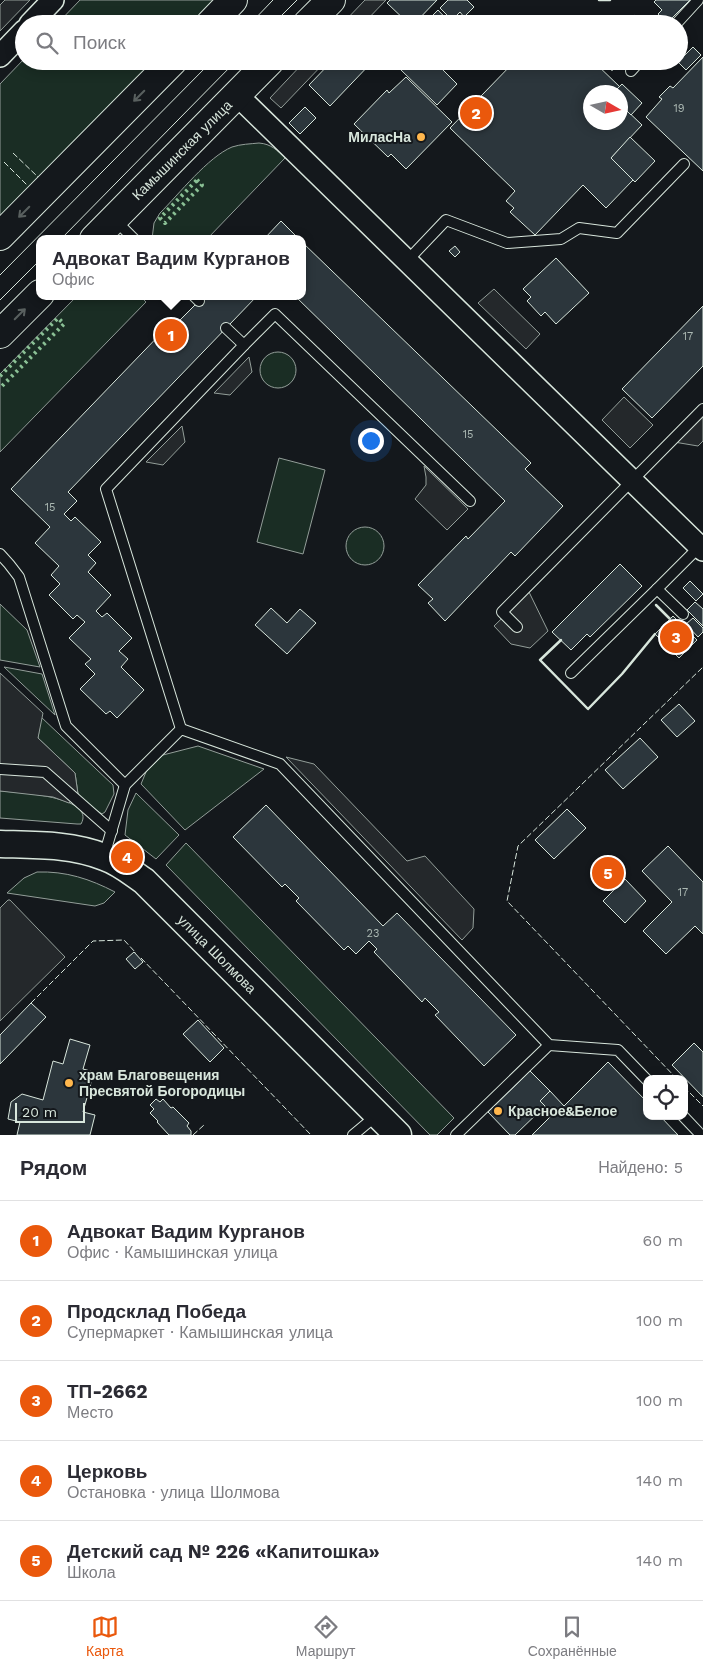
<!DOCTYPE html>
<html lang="ru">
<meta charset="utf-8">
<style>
body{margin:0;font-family:"Work Sans",sans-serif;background:#f2f2f3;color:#2b2b33}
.controls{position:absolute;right:15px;bottom:15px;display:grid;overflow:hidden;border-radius:10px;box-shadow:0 2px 12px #0003}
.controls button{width:45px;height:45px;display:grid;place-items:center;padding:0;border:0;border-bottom:1px solid #e1e1e2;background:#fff;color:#2b2b33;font:25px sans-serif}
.compass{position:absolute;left:583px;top:85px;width:45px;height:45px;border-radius:50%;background:#fff;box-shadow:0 2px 12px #0003;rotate:99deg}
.scale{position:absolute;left:15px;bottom:12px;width:70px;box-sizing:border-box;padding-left:5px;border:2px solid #d8e6dc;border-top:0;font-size:14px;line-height:18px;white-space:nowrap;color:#d8e6dc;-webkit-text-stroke:4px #14181c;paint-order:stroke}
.you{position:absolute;left:370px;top:440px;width:18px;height:18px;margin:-12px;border:4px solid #fff;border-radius:50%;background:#1a73e8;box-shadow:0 0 0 8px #1a73e833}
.badge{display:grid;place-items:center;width:32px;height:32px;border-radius:50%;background:#ea580c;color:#fff;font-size:16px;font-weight:700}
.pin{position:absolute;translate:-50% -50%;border:2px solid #fff;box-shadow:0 1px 5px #0006}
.popup{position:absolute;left:36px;top:235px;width:270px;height:65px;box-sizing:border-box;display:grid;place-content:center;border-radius:10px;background:#fff;filter:drop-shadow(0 1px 4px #0005);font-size:16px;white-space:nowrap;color:#7c7c81}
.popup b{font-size:19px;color:#2b2b33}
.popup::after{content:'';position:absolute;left:50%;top:100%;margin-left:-10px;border:10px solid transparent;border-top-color:#fff}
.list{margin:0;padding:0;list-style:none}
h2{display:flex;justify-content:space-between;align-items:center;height:65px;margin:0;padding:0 20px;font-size:21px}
h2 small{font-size:16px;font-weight:400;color:#7c7c81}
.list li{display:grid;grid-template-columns:32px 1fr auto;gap:15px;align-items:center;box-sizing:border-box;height:80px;padding:0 20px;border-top:1px solid #e1e1e2}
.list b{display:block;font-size:19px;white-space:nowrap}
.list p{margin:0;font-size:16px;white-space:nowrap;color:#7c7c81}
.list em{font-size:16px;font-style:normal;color:#7c7c81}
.icon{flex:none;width:28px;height:28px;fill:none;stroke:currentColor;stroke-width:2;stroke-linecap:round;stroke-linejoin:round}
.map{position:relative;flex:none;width:703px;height:1135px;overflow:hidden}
.search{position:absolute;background:#fff;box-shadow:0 2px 12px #0003;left:15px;right:15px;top:15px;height:55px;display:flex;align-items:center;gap:12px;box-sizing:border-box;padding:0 18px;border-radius:28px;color:#7c7c81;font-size:19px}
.sheet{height:465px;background:#fff}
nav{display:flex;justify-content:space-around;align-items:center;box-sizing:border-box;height:70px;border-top:1px solid #e1e1e2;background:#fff;font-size:14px;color:#7c7c81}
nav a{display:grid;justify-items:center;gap:2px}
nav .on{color:#ea580c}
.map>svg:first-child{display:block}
.green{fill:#1a2d24;stroke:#939e99}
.parking{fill:#24282b;stroke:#939e99}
.building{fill:#2c363c;stroke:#d8e6dc}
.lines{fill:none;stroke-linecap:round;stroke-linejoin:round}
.service-casing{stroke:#d8e6dc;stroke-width:12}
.minor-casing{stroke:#d8e6dc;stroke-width:24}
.tertiary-casing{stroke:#d8e6dc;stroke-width:29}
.primary-casing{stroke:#d8e6dc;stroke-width:30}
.service{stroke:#14181c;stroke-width:10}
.minor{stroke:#14181c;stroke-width:21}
.tertiary{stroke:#14181c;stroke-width:26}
.primary{stroke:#14181c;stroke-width:28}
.tram{stroke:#d8e6dc;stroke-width:1}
.hedge{stroke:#8ac095;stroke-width:4;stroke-dasharray:2.5 4;stroke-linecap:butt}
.fence{stroke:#d8e6dc;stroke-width:1;stroke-dasharray:6 2.5;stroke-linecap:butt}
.wall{stroke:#d8e6dc;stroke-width:2.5}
.oneway{stroke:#59605f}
.poi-dot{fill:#ffb74d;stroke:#14181c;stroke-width:2}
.labels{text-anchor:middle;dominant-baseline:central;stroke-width:4;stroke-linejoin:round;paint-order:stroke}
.number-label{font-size:11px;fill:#adbab4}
.poi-label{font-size:14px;font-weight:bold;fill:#d8e6dc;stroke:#14181c;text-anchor:start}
.street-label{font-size:14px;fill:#d8e6dc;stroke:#14181c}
</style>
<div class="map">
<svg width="703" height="1135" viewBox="0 0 703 1135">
<rect width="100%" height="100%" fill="#14181c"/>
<g class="green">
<polygon points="80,0 215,0 192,24 57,24"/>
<polygon points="24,59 24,61 154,61 0,216 0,84"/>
<path d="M259 143C271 144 277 150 285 158L207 239H152L154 223 160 213C179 194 208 157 232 147 241 144 250 144 259 143Z"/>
<polygon points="77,296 140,296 146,302 0,452 0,374"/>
<circle cx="278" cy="370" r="18"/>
<polygon points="279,458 325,470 303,554 257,542"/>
<circle cx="365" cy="546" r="19"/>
<polygon points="0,604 27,630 40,667 0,660"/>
<polygon points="4,667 42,674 55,715"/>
<polygon points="41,717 113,785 114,794 105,812 102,814 91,807 78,794 75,773 38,738"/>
<polygon points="198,746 264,769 185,830 141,784 146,772 163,755"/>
<path d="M0 791C14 792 97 796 81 824H77L0 818Z"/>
<polygon points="136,793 179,835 156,859 125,835 128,810"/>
<polygon points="186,843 454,1118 437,1135 430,1135 166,865"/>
<path d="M37 872C66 871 90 879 115 892L104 903 95 906 7 893 24 878Z"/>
</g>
<g class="parking">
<polygon points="5,0 30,0 0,31 0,5"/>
<polygon points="365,0 386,0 363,24 342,24"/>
<polygon points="305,61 326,61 281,108 270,98"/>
<polygon points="602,61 622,61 612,71"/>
<polygon points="494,289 540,334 526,349 478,303"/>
<polygon points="249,357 252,372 230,395 214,393"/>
<polygon points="624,397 653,425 630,448 602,420"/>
<polygon points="703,412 703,441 698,446 674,442"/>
<polygon points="182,426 185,442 163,465 146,462"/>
<polygon points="424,466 468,509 447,530 415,499 426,485 426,477"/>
<polygon points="529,592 548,631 530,648 511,644 494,626"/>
<polygon points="0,673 43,713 38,738 75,773 78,794 69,803 53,797 0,791"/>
<polygon points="286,757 314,764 407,861 425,856 474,909 473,928 462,940"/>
<polygon points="8,900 10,900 65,957 0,1021 0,908"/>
</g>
<g class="building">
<polygon points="390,0 437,0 414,24 409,24 387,3"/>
<polygon points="448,0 467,0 474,7 464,17 460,12 452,20 440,8"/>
<polygon points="656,0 690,0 667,23 658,14 662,10 654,2"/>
<polygon points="438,10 451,24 424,24"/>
<polygon points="377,15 386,24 369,24"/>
<polygon points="634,15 644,24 626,24"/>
<polygon points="693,47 701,55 686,70 678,62"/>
<polygon points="703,57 703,171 646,117 662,99 659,97 670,86 673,88"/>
<polygon points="332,61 373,61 330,106 309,85"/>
<polygon points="391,61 408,61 400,70"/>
<polygon points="410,61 434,61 457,84 437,105 401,70"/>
<polygon points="515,61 593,61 620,87 614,92 590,92 590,122 620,122 620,104 642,125 611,158 633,180 606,208 583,185 535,235 510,212 514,208 506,201 515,191 450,128"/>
<polygon points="406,77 452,122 406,169 391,154 388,157 354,124 387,90 389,93"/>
<polygon points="622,84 642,103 631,115 620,104 620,92 614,92"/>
<polygon points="305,107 316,118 300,134 289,123"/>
<polygon points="630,137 655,161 635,182 611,158"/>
<polygon points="281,221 299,239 264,239"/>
<polygon points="302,242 531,463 525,469 563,506 515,556 511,552 445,621 428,603 433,599 418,585 466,536 468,539 505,501 295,296 302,296"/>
<polygon points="455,246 460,252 455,257 449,251"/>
<polygon points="556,258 589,293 556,324 545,312 541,316 527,301 531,297 523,289"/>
<polygon points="201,296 257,296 68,492 77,501 64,514 71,521 75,517 101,542 88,555 96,563 88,572 111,595 96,611 102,617 107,613 132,638 119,651 128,659 121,667 144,690 117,718 110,711 106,714 80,689 95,674 85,664 91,659 69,638 85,622 77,615 73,619 49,595 60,584 51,575 59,566 35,543 50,527 11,489 169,325 172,328 199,301"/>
<polygon points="703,306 703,366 652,418 622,389"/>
<polygon points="620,564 642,586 590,637 587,634 571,650 552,632"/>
<polygon points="690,581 703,594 696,601 683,588"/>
<polygon points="695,602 703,609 703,626 687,610"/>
<polygon points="271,608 287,623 300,609 316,623 287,654 255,625"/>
<polygon points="673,616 697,640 679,658 655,634"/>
<polygon points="693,618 703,628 703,632 698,637 686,624"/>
<polygon points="679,704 695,721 677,737 661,720"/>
<polygon points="640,738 658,757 623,789 605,770"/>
<polygon points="266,805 383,926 397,913 516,1035 484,1066 435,1015 439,1012 425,998 422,1002 374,952 377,949 369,941 356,954 348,946 344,950 296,901 299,898 285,884 282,887 233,837"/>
<polygon points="567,809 586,828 554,859 535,840"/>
<polygon points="668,846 703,882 703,934 695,926 666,954 643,931 672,902 642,871"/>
<polygon points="625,879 646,901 625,923 603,901"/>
<polygon points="134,952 143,962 135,969 126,959"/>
<polygon points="31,1003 46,1017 0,1064 0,1035"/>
<polygon points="198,1020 224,1048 210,1062 183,1034"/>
<polygon points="70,1039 90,1045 83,1069 94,1072 83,1112 95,1115 90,1135 17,1135 20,1122 8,1119 11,1102 22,1094 43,1100 53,1061 63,1064"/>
<polygon points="694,1043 703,1052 703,1097 672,1065"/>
<polygon points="608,1062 647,1102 647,1116 660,1116 678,1135 532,1135 553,1114 540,1101 550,1091 564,1106"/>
<polygon points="530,1071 550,1091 540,1101 545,1106 515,1135 510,1135 488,1112"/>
<polygon points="156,1099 160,1102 163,1099 171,1108 173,1107 189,1123 187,1126 191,1131 191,1135 169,1135 157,1122 158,1121 150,1113 154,1109 150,1105"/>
</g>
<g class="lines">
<defs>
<g id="service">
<polyline points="676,24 698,0"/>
<polyline points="631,71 640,61"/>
<polyline points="115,220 134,239"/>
<polyline points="407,261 446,220 507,243 561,239 579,228 617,233 684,164"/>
<polyline points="194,296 199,301"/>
<polyline points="244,345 275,314 470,501"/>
<polyline points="0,554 9,564 19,577 66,726 125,785"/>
<polyline points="683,614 657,589 701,545"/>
<polyline points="517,627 502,612 703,409"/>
<polyline points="571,673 657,589"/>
<polyline points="181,729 106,489 244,345 226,328"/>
<polyline points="0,769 45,772 112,831"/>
<polyline points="104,856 125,785 181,729 280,764 549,1045 618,1050 647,1080"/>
<polyline points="683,1116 701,1135"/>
<polyline points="353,1135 377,1115"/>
<polyline points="456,1135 549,1045"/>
</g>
<g id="minor">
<polyline points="30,24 53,0"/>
<polyline points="0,56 24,31"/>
<polyline points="237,95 703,550"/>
</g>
<path id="tertiary" d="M0 844C35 845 71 844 104 857 119 862 131 872 144 881L398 1135"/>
<g id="primary">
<polyline points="210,24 233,0"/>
<polyline points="307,24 331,0"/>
<polyline points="0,236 173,61"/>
<polyline points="94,239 270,61"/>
<polyline points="0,334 40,294"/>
</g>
</defs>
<use href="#service" class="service-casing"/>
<use href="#minor" class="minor-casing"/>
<use href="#tertiary" class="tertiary-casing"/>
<use href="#primary" class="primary-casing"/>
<use href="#service" class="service"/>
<use href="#minor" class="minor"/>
<use href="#tertiary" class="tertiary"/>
<use href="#primary" class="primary"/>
<g class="tram">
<polyline points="250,24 273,0"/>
<polyline points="273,24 297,0"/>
<polyline points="61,239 236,61"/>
<polyline points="0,275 212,61"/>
<polyline points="0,300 40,260"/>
</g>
<g class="hedge">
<polygon points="197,180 202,185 165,223 160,218"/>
<polyline points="0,376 58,318 64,324 0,388"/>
</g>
<g class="fence">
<polyline points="13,153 38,177"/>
<polyline points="4,162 28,186"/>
<polyline points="141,958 311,1135"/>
<polyline points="31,1003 93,941 124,940 136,953"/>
<polyline points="677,1079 507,901 518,846 703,667"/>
<polyline points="684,1087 703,1106"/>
<polyline points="193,1135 204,1125"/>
</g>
<g class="wall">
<polyline points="599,0 610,0"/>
<polyline points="656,605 670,619"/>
<polyline points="561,640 540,660 588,709 622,674 655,634"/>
</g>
</g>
<defs><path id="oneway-shaft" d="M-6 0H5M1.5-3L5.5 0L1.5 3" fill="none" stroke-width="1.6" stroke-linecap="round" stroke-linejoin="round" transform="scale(1.25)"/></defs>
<g class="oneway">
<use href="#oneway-shaft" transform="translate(139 96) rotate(135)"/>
<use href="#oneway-shaft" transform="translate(24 212) rotate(135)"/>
<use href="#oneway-shaft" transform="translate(20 314) rotate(-45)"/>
</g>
<g class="poi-dot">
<circle cx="421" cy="137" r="5"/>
<circle cx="69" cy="1083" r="5"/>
<circle cx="498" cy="1111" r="5"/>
</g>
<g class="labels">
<g class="number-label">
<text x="679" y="108">19</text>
<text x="688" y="336">17</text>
<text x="468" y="434">15</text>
<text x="50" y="507">15</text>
<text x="683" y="892">17</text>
<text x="373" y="933">23</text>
</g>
<g class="poi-label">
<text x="411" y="137" text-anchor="end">МиласНа</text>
<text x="79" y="1075">храм Благовещения<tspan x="79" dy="16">Пресвятой Богородицы</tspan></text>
<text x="508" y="1111">Красное&amp;Белое</text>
</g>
<g class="street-label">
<text transform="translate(182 150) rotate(-45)">Камышинская улица</text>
<text transform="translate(217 954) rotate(45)">улица Шолмова</text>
</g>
</g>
</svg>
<div class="controls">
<button><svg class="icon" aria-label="locate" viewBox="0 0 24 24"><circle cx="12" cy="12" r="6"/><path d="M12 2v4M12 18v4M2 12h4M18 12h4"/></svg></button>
</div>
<svg class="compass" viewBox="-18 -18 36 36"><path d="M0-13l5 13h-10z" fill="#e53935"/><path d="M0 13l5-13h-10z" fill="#7c7c81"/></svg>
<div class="scale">20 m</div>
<div class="you"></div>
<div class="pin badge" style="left:171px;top:335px">1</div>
<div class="popup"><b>Адвокат Вадим Курганов</b>Офис</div>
<div class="pin badge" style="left:476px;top:113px">2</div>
<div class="pin badge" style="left:676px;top:637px">3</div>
<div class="pin badge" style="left:127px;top:857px">4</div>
<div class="pin badge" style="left:608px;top:873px">5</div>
<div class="search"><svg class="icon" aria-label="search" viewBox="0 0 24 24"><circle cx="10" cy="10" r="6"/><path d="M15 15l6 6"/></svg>Поиск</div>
</div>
<section class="sheet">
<h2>Рядом<small>Найдено: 5</small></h2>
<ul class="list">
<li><span class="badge">1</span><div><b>Адвокат Вадим Курганов</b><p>Офис · Камышинская улица</p></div><em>60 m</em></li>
<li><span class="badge">2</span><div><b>Продсклад Победа</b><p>Супермаркет · Камышинская улица</p></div><em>100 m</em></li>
<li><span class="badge">3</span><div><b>ТП-2662</b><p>Место</p></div><em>100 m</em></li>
<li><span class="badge">4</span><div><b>Церковь</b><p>Остановка · улица Шолмова</p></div><em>140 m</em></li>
<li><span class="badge">5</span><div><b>Детский сад № 226 «Капитошка»</b><p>Школа</p></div><em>140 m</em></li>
</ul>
</section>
<nav>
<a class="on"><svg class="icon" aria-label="map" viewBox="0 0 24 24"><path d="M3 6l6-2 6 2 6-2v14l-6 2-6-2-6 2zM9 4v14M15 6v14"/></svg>Карта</a>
<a><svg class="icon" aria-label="directions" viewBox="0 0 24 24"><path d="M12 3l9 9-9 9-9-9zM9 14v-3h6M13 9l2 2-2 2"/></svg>Маршрут</a>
<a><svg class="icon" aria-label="saved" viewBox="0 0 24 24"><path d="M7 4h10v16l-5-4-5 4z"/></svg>Сохранённые</a>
</nav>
